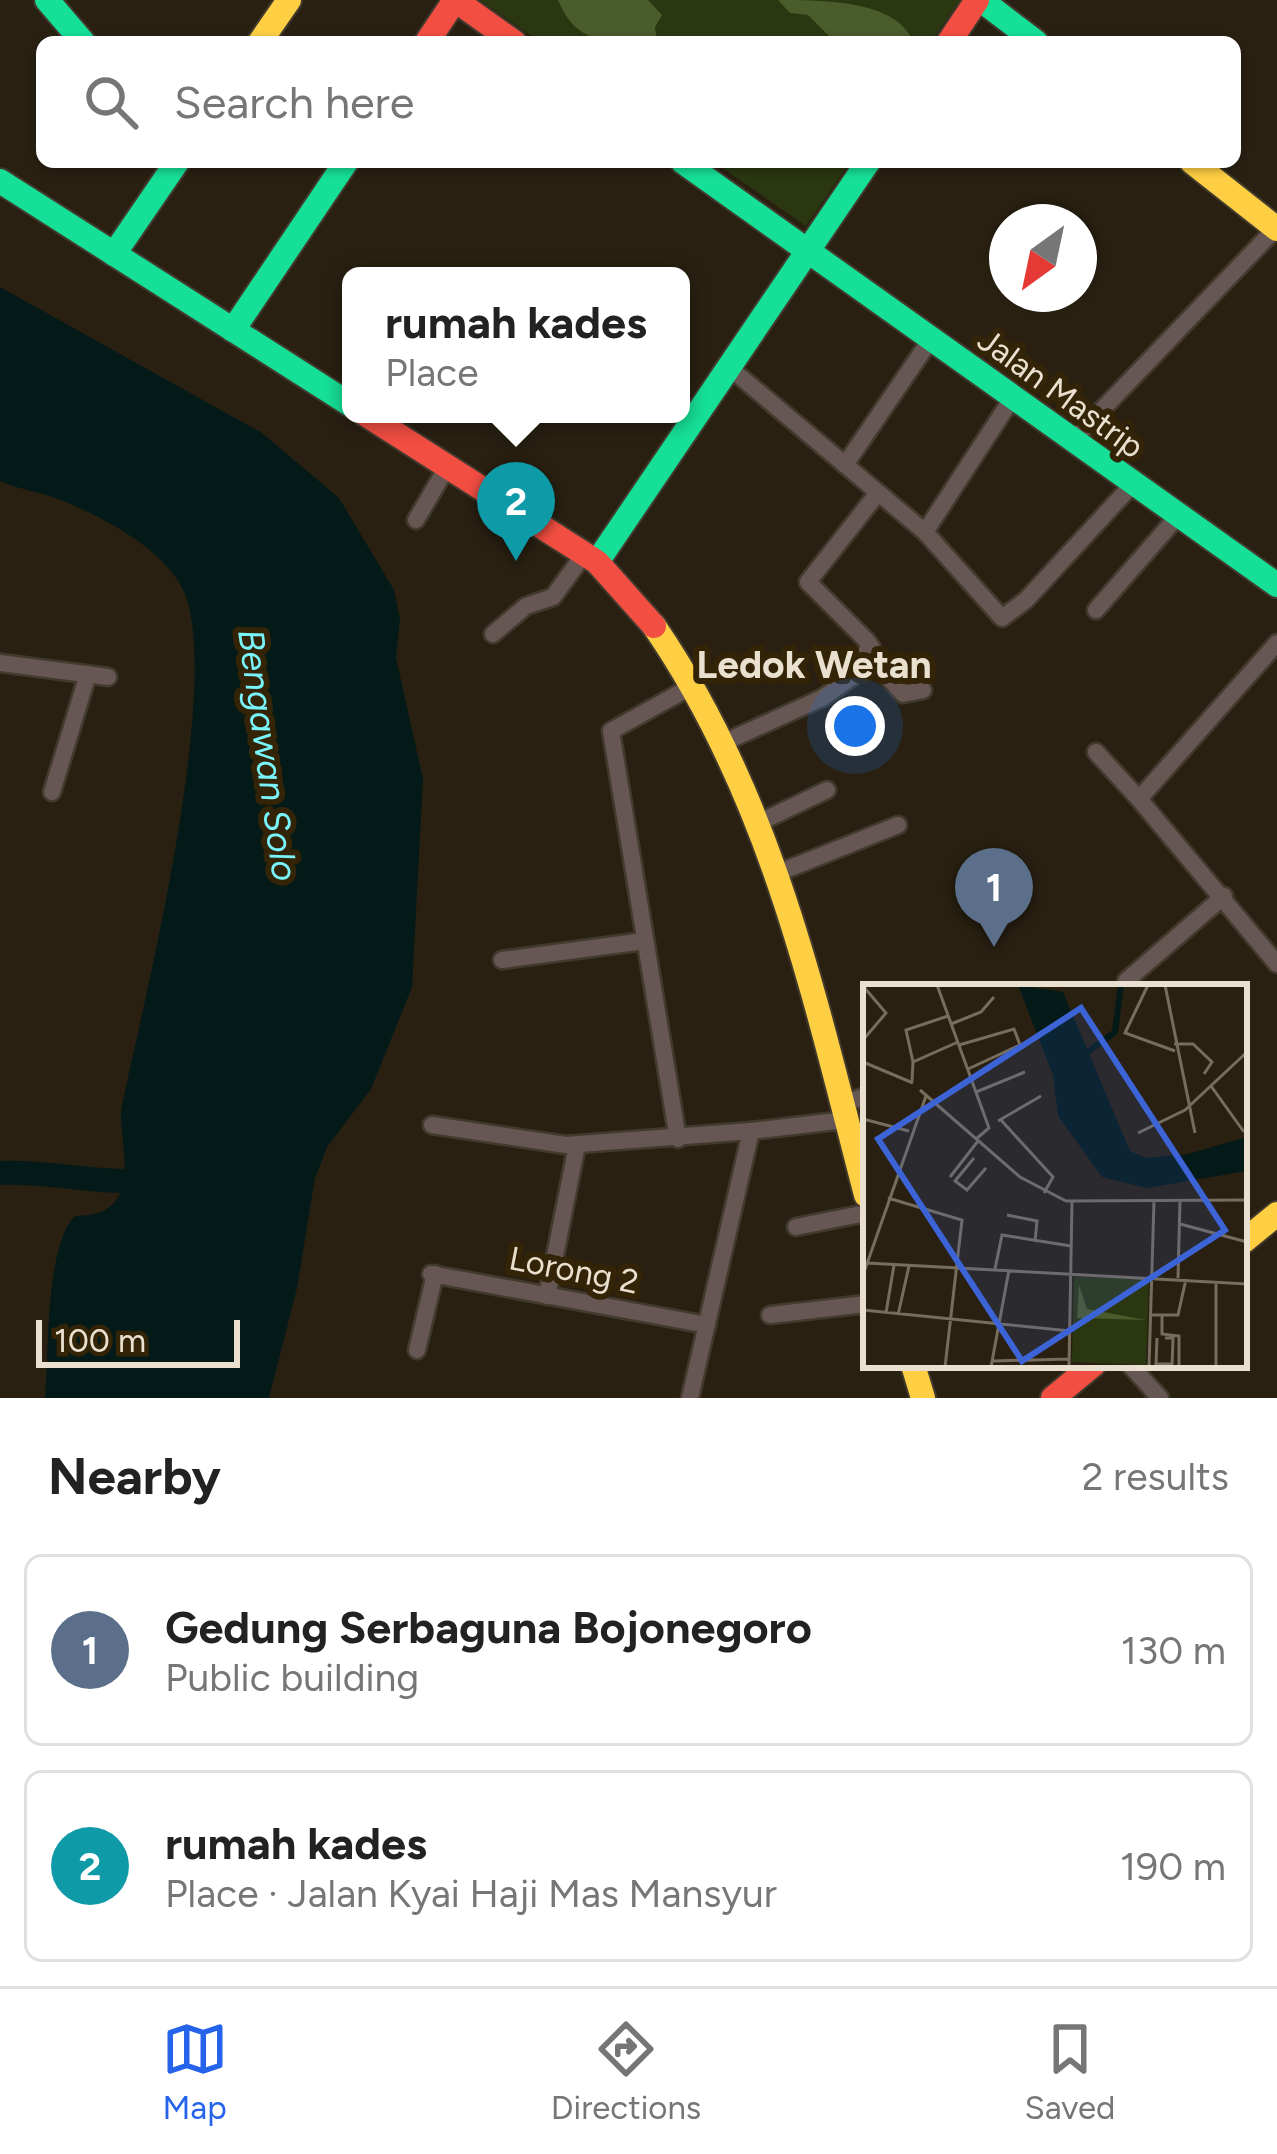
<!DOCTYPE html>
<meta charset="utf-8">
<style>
body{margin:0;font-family:Figtree,sans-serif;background:#f2f2f2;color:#222}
.compass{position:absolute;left:989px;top:204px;width:108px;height:108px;border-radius:50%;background:#fff;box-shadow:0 3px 9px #0004;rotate:213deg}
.scale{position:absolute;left:36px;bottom:30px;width:204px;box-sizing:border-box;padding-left:12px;border:6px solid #e9e0cf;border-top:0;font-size:33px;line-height:42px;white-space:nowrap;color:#e9e0cf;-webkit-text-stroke:9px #332407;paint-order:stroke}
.you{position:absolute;left:855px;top:726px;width:42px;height:42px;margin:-30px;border:9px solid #fff;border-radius:50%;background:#1a73e8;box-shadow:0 0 0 18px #1a73e833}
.badge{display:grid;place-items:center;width:78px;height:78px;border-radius:50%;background:#2563eb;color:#fff;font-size:39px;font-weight:700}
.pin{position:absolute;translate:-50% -99px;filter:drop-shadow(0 3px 6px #0008)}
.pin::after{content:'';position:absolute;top:63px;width:42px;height:36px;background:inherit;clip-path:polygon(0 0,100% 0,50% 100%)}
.popup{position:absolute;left:342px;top:267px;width:348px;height:156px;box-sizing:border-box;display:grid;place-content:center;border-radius:18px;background:#fff;filter:drop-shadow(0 3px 9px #0005);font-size:39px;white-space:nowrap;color:#767676}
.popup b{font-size:45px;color:#222}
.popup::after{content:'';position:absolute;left:50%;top:100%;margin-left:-24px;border:24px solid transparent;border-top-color:#fff}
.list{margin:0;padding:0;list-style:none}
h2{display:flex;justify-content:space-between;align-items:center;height:156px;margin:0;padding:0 48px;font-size:51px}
h2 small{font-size:39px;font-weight:400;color:#767676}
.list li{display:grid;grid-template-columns:78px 1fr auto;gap:36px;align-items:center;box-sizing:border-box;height:192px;margin:0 24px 24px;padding:0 24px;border:3px solid #e0e0e0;border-radius:18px}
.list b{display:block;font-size:45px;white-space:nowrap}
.list p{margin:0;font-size:39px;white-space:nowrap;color:#767676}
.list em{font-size:39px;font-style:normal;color:#767676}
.icon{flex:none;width:66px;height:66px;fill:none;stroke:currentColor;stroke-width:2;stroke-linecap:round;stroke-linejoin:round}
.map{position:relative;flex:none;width:1277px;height:1398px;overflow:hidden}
.search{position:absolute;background:#fff;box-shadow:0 3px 9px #0004;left:36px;right:36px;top:36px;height:132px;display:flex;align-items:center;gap:30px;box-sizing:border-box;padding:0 42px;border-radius:18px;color:#767676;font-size:45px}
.sheet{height:588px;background:#fff}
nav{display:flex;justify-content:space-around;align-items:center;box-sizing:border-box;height:168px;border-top:3px solid #e0e0e0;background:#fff;font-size:33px;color:#767676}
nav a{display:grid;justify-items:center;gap:6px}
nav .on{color:#2563eb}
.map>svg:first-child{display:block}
.green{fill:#2b3711}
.forest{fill:#4a5b2c}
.water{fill:#041a19}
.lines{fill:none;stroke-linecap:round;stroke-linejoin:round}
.river{stroke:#041a19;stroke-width:24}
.street-casing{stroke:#423a2d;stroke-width:21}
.fast-casing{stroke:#423a2d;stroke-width:28}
.slow-casing{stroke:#423a2d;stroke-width:28}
.jam-casing{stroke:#423a2d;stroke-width:28}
.street{stroke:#665755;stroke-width:16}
.fast{stroke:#16e098;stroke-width:24}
.slow{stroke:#ffcf43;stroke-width:24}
.jam{stroke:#f24e42;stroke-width:24}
.labels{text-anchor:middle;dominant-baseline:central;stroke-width:12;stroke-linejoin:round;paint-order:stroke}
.street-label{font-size:33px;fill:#e9e0cf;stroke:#332407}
.water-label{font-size:36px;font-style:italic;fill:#79f4fb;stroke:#332407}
.quarter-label{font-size:39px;font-weight:bold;fill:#e9e0cf;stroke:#332407}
.inset-river{fill:none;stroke:#041a19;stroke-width:6}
.inset-road{fill:none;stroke:#766d5d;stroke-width:3}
.view{fill:#3c64d7;fill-opacity:0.15;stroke:#3c64d7;stroke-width:6}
.inset-edge{fill:none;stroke:#e9e0cf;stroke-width:6}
</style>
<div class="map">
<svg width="1277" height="1398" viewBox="0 0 1277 1398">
<rect width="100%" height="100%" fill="#292011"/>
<g class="green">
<polygon points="480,0 960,0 931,42 540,42"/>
<polygon points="714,162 850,162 806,226"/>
</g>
<g class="forest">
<path d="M558 0H648L662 15 655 27 657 42C610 42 577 47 558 0Z"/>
<path d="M778 0C822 0 898 0 913 42H835L808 15 790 13Z"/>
</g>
<path class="water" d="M0 287 262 433 339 498 394 590 400 619 396 658 423 779 412 987 371 1089 327 1147 315 1178 297 1288 269 1398H45C49 1354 45 1246 75 1216 137 1216 125 1165 121 1121 120 1109 125 1094 127 1082 148 986 227 662 180 584 157 545 102 517 61 500 42 492 20 490 0 481Z"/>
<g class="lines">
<path class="river" d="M0 1173C52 1171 100 1185 152 1180"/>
<defs>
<g id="street">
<polyline points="730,368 925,532 1002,618 1026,600 1132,485"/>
<polyline points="1072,441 1277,227"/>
<polyline points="845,465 931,339"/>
<polyline points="877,494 808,582 867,641 872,648 866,652 903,694 923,690"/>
<polyline points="416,520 447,467"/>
<polyline points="925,532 1013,397"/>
<polyline points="1096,610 1177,517"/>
<polyline points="493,634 526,606 553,597 585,553"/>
<polyline points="1277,643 1139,799 1277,964"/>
<polyline points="0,663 108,677"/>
<polyline points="725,742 822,698 874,662"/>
<polyline points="1096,752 1139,799"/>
<polyline points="52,792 88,674"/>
<polyline points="758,823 827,790"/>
<polyline points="775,874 898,825"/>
<polyline points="502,960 644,941"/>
<polyline points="1126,981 1224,896"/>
<polyline points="841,1104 866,1096"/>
<polyline points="432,1125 566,1145 751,1131"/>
<polyline points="678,1139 611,731 694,685"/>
<polyline points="796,1227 866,1213"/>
<polyline points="431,1274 707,1325"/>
<polyline points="547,1296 577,1145"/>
<polyline points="770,1315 866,1304"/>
<polyline points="417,1350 435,1274"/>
<polyline points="1130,1365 1160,1398"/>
<polyline points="690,1398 751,1131 845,1120"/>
</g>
<g id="fast">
<polyline points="47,0 83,42"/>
<polyline points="981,0 1036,42"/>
<polyline points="683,162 1277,585"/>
<polyline points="0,181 351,405"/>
<polyline points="114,254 177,162"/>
<polyline points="233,330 346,162"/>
<polyline points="597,562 868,162"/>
</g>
<g id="slow">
<polyline points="260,42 289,0"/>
<polyline points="1192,162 1277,229"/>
<path d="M654 626C772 798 814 996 866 1195"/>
<polyline points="1244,1241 1277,1214"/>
<polyline points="913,1365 923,1398"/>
</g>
<g id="jam">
<polyline points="427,42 455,0 514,42"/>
<polyline points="949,42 977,0"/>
<polyline points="365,414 597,562 654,626"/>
<polyline points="1053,1398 1093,1365"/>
</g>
</defs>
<use href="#street" class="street-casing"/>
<use href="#fast" class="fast-casing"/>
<use href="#slow" class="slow-casing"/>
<use href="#jam" class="jam-casing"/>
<use href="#street" class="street"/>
<use href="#fast" class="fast"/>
<use href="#slow" class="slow"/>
<use href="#jam" class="jam"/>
</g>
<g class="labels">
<g class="street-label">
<text transform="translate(1061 393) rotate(36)">Jalan Mastrip</text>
<text transform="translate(574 1270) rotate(11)">Lorong 2</text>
</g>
<g class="water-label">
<text transform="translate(268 755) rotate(82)">Bengawan Solo</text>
</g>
<g class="quarter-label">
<text x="814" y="664">Ledok Wetan</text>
</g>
</g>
<g transform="translate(863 984)">
<rect width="384" height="384" fill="#292011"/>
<path d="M211 293 286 295 283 381 209 378Z" fill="#2b3711"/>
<path d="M216 301 224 325 283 336 214 334Z" fill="#4a5b2c"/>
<path d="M155 1 200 8 267 167 283 174 325 170 384 153V187L284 204 239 193 195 132 190 91Z" fill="#041a19"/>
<path class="inset-river" d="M215 75 252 48 258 1"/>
<path class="inset-road" d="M74 1 126 144 113 155M285 1 262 49 312 67M302 1 332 149M0 2 23 29 0 56M88 40 118 28 131 13M311 60H330L349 78 341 90M96 61 151 45 157 61 105 85M0 78 50 99M50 78 43 46 85 32M49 97 50 78 95 58M348 102 381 148M57 106 157 193 203 217 384 216M113 108 162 88M0 135 46 147M137 135 190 193 181 209M135 137 178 112M275 149 322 126 384 68M111 174 92 197 104 206 123 184M87 193 115 157M25 214 99 236 82 383M144 231 174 237 172 258M317 240 384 258M4 279 384 300M132 285 139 251 208 262M0 291 63 112M315 294 317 217M353 297V383M0 326 207 347M23 329 31 281M35 331 46 282M288 331H315L323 295M299 331V350L316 352V383M294 354 293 380H309M302 354H310L309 383M129 377 206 375M128 383 146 286M206 383 209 218M286 383 291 217"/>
<path class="view" d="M218 24 362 246 159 377 15 155Z"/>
<rect width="384" height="384" class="inset-edge"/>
</g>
</svg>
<svg class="compass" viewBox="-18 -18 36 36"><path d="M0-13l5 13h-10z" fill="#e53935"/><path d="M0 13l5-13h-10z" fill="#767676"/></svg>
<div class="scale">100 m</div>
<div class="you"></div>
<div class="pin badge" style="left:994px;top:947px;background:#5c6f8a">1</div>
<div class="pin badge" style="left:516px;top:561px;background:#0f9aa8">2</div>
<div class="popup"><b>rumah kades</b>Place</div>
<div class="search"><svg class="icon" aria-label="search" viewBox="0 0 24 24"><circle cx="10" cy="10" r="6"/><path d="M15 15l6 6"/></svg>Search here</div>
</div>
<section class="sheet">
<h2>Nearby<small>2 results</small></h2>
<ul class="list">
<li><span class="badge" style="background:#5c6f8a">1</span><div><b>Gedung Serbaguna Bojonegoro</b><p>Public building</p></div><em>130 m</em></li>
<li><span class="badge" style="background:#0f9aa8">2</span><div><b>rumah kades</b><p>Place · Jalan Kyai Haji Mas Mansyur</p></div><em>190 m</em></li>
</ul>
</section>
<nav>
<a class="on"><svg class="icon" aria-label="map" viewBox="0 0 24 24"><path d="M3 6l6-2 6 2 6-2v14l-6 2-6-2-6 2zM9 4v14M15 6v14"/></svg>Map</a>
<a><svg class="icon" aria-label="directions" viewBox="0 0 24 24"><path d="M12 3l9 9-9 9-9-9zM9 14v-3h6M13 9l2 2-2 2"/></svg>Directions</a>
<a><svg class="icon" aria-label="saved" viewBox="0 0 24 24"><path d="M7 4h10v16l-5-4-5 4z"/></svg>Saved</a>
</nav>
